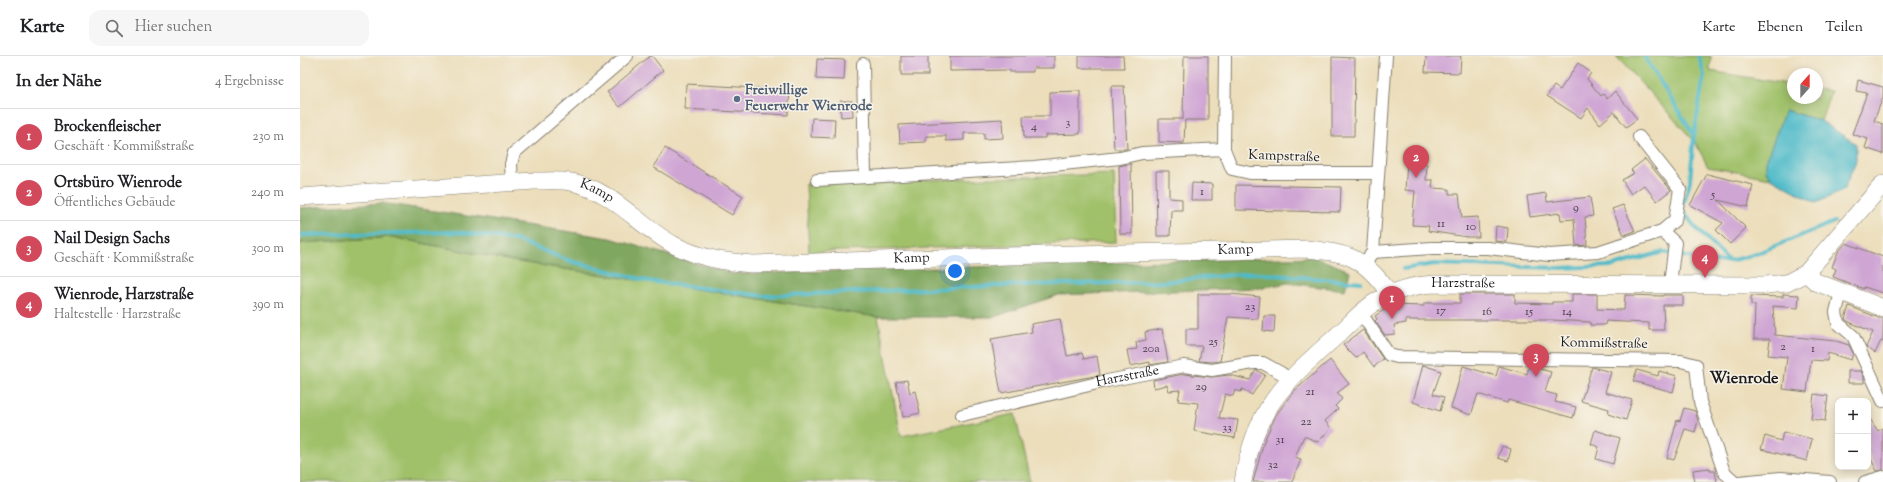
<!DOCTYPE html>
<html lang="de">
<meta charset="utf-8">
<style>
body{margin:0;font-family:"Sorts Mill Goudy",serif;background:#f6f6f6;color:#202124}
.controls{position:absolute;right:12px;bottom:12px;display:grid;overflow:hidden;border-radius:8px;box-shadow:0 2px 10px #0003}
.controls button{width:36px;height:36px;display:grid;place-items:center;padding:0;border:0;border-bottom:1px solid #e0e0e0;background:#fff;color:#202124;font:20px sans-serif}
.compass{position:absolute;left:1487px;top:12px;width:36px;height:36px;border-radius:50%;background:#fff;box-shadow:0 2px 10px #0003;rotate:21deg}
.you{position:absolute;left:655px;top:215px;width:14px;height:14px;margin:-10px;border:3px solid #fff;border-radius:50%;background:#1a73e8;box-shadow:0 0 0 6px #1a73e833}
.badge{display:grid;place-items:center;width:26px;height:26px;border-radius:50%;background:#d1495b;color:#fff;font-size:13px;font-weight:700}
.pin{position:absolute;translate:-50% -33px;filter:drop-shadow(0 1px 2px #0008)}
.pin::after{content:'';position:absolute;top:21px;width:14px;height:12px;background:inherit;clip-path:polygon(0 0,100% 0,50% 100%)}
.list{margin:0;padding:0;list-style:none}
h2{display:flex;justify-content:space-between;align-items:center;height:52px;margin:0;padding:0 16px;font-size:17px}
h2 small{font-size:13px;font-weight:400;color:#757577}
.list li{display:grid;grid-template-columns:26px 1fr auto;gap:12px;align-items:center;box-sizing:border-box;height:56px;padding:0 16px;border-top:1px solid #e0e0e0}
.list b{display:block;font-size:15px;white-space:nowrap}
.list p{margin:0;font-size:13px;white-space:nowrap;color:#757577}
.list em{font-size:13px;font-style:normal;color:#757577}
.icon{flex:none;width:22px;height:22px;fill:none;stroke:currentColor;stroke-width:2;stroke-linecap:round;stroke-linejoin:round}
.map{position:relative;flex:none;width:1583px;height:426px;overflow:hidden}
header{display:flex;align-items:center;gap:24px;box-sizing:border-box;height:56px;padding:0 20px;background:#fff;border-bottom:1px solid #e0e0e0}
header strong{font-size:19px}
nav{display:flex;gap:22px;margin-inline-start:auto;font-size:14px}
.search{width:280px;height:36px;background:#f6f6f6;display:flex;align-items:center;gap:10px;box-sizing:border-box;padding:0 14px;border-radius:12px;color:#757577;font-size:15px}
main{display:flex}
aside{flex:1;background:#fff}
.map>svg:first-child{display:block}
.green{fill:#a0c16a;stroke:#5e6e43}
.forest{fill:#80a75e;stroke:#4e623d}
.water{fill:#4ebac9;stroke:#356b72}
.lines{fill:none;stroke-linecap:round;stroke-linejoin:round}
.stream{stroke:#4ebac9;stroke-width:4}
.building{fill:#cfa5d4}
.street-casing{stroke:#847d6c;stroke-width:14}
.secondary-casing{stroke:#847d6c;stroke-width:18}
.street{stroke:#fff;stroke-width:12}
.secondary{stroke:#fff;stroke-width:17}
.service-dot{fill:#5c6f8a;stroke:#f7f3e8;stroke-width:1.5}
.labels{text-anchor:middle;dominant-baseline:central;stroke-width:3;stroke-linejoin:round;paint-order:stroke}
.number-label{font-size:12px;fill:#493e4a}
.service-label{font-size:14px;font-weight:bold;fill:#4e5e75;stroke:#f7f3e8;text-anchor:start}
.street-label{font-size:14px;fill:#1c1c1c;stroke:#f7f3e8}
.quarter-label{font-size:16px;font-weight:bold;fill:#1c1c1c;stroke:#f7f3e8}
</style>
<header>
<strong>Karte</strong>
<div class="search"><svg class="icon" aria-label="search" viewBox="0 0 24 24"><circle cx="10" cy="10" r="6"/><path d="M15 15l6 6"/></svg>Hier suchen</div>
<nav><a>Karte</a><a>Ebenen</a><a>Teilen</a></nav>
</header>
<main>
<aside>
<h2>In der Nähe<small>4 Ergebnisse</small></h2>
<ul class="list">
<li><span class="badge">1</span><div><b>Brockenfleischer</b><p>Geschäft · Kommißstraße</p></div><em>230 m</em></li>
<li><span class="badge">2</span><div><b>Ortsbüro Wienrode</b><p>Öffentliches Gebäude</p></div><em>240 m</em></li>
<li><span class="badge">3</span><div><b>Nail Design Sachs</b><p>Geschäft · Kommißstraße</p></div><em>300 m</em></li>
<li><span class="badge">4</span><div><b>Wienrode, Harzstraße</b><p>Haltestelle · Harzstraße</p></div><em>390 m</em></li>
</ul>
</aside>
<div class="map">
<svg width="1583" height="426" viewBox="0 0 1583 426">
<rect width="100%" height="100%" fill="#f7f3e8"/>
<filter id="ink" filterUnits="userSpaceOnUse"><feTurbulence type="fractalNoise" baseFrequency=".025" numOctaves="2"/><feDisplacementMap in="SourceGraphic" scale="8" xChannelSelector="R" yChannelSelector="G"/><feConvolveMatrix kernelMatrix="1 2 1 2 8 2 1 2 1" color-interpolation-filters="sRGB"/></filter>
<filter id="wash" filterUnits="userSpaceOnUse"><feTurbulence type="fractalNoise" baseFrequency=".012" numOctaves="4" result="noise"/><feDisplacementMap in="SourceGraphic" scale="16" xChannelSelector="R" yChannelSelector="G"/><feGaussianBlur stdDeviation="0.9" result="paint"/><feColorMatrix in="noise" values="0 0 0 0 0 0 0 0 0 0 0 0 0 0 0 0 0 1.4 0 .05"/><feComposite in="paint" operator="in"/></filter>
<g filter="url(#wash)">
<rect width="100%" height="100%" fill="#ecdebb"/>
<g class="green">
<polygon points="1316,0 1411,0 1410,15 1493,29 1493,42 1517,42 1517,33 1531,35 1521,65 1485,54 1466,115 1471,122 1408,111 1395,86"/>
<polygon points="814,118 816,186 509,196 506,128"/>
<polygon points="92,181 213,205 578,261 601,380 715,358 730,426 0,426 0,187"/>
</g>
<polygon class="forest" points="82,147 310,182 433,218 1015,201 1050,215 1045,234 988,227 960,232 758,239 694,261 578,261 213,205 92,181 0,187 0,152"/>
<polygon class="water" points="1485,54 1521,65 1556,88 1556,105 1543,135 1516,147 1471,122 1466,115 1466,105"/>
<g class="lines">
<g class="stream">
<polyline points="1344,0 1394,79"/>
<polyline points="1399,0 1404,19 1394,79 1390,125 1382,154 1395,171 1429,205"/>
<polyline points="0,179 157,176 216,184 270,205 348,225 464,240 718,229 862,226 951,217 1061,226"/>
<polyline points="1103,213 1134,208 1258,212 1313,210 1363,196 1411,206 1429,205 1453,199 1534,166"/>
</g>
</g>
<g id="blocks">
<g class="building">
<polygon points="350,0 352,0 363,14 320,51 307,36"/>
<rect x="601" y="0" width="27" height="19"/>
<polygon points="650,0 754,0 754,12 733,12 733,16 710,16 710,14 650,15"/>
<polygon points="779,0 823,0 824,12 779,12"/>
<polygon points="884,0 908,0 908,64 885,64 884,87 859,86 859,63 883,63"/>
<polygon points="1126,0 1161,0 1160,17 1125,16"/>
<polygon points="1032,1 1055,2 1054,80 1032,80"/>
<polygon points="517,3 545,4 544,24 516,23"/>
<polygon points="1278,7 1291,17 1287,23 1301,40 1303,38 1307,43 1315,35 1337,63 1326,71 1314,56 1300,68 1288,52 1281,62 1247,40 1254,30 1260,34"/>
<polygon points="1558,24 1583,31 1583,41 1574,65 1583,68 1583,98 1565,92 1568,83 1552,78 1567,37 1556,35"/>
<polygon points="386,28 490,34 488,59 385,53"/>
<polygon points="811,30 824,30 827,93 814,93"/>
<polygon points="780,35 780,78 745,79 745,82 724,82 723,60 750,60 750,36"/>
<polygon points="540,45 552,45 553,60 541,61"/>
<polygon points="512,62 535,63 534,82 511,81"/>
<polygon points="702,63 703,82 684,83 684,77 664,77 664,84 646,85 646,80 626,80 626,86 600,87 599,69"/>
<polygon points="365,92 443,140 432,159 353,111"/>
<polygon points="1345,103 1371,134 1357,145 1344,129 1331,138 1322,124 1334,117 1331,114"/>
<polygon points="1107,106 1127,108 1126,124 1133,124 1132,132 1149,133 1149,138 1159,138 1162,162 1178,161 1179,181 1167,181 1128,175 1129,170 1112,169 1115,135 1105,134"/>
<polygon points="829,108 831,108 832,178 820,178 819,110"/>
<polygon points="856,115 869,115 869,142 882,143 882,154 871,154 870,180 857,180"/>
<polygon points="1407,118 1453,129 1448,151 1418,144 1446,172 1430,188 1416,174 1423,167 1390,149"/>
<polygon points="892,127 912,128 912,144 891,144"/>
<polygon points="936,129 1041,131 1040,156 936,154"/>
<polygon points="1246,137 1247,146 1290,141 1293,160 1285,161 1287,189 1276,190 1274,163 1261,164 1260,157 1230,161 1227,140"/>
<polygon points="1323,149 1335,175 1324,179 1312,153"/>
<polygon points="1196,170 1208,172 1207,186 1195,185"/>
<polygon points="1546,187 1583,201 1583,237 1564,231 1564,233 1533,221 1536,213 1532,211 1538,196"/>
<polygon points="898,238 931,238 960,241 958,263 928,261 920,305 912,306 899,305 902,290 886,290 886,273 898,273"/>
<polygon points="1160,238 1215,238 1215,247 1252,248 1252,246 1272,246 1272,238 1297,238 1297,253 1324,254 1325,239 1363,240 1363,239 1383,239 1383,249 1363,249 1364,274 1349,274 1349,267 1324,266 1306,265 1305,269 1290,269 1290,266 1252,264 1106,264 1106,267 1094,269 1095,278 1085,279 1075,265 1077,263 1075,260 1091,249 1124,250 1124,247 1160,247"/>
<polygon points="1483,238 1499,239 1498,252 1473,250 1475,279 1536,285 1549,289 1553,297 1551,304 1528,297 1527,305 1511,304 1507,336 1483,333 1487,301 1468,299 1470,283 1454,283 1455,249 1451,249 1451,240 1483,241"/>
<polygon points="1549,250 1579,262 1583,262 1583,286 1581,285 1575,297 1566,291 1573,276 1549,266 1545,263"/>
<polygon points="964,260 975,260 974,276 963,275"/>
<polygon points="760,263 767,300 782,297 784,303 797,300 800,319 701,337 691,283 732,276 731,268"/>
<polygon points="862,273 868,306 850,309 850,306 830,310 827,294 837,293 836,286 846,284 845,276"/>
<polygon points="1063,274 1083,303 1074,311 1063,296 1056,302 1043,289"/>
<polygon points="1030,304 1049,328 1037,337 1042,343 1035,350 1038,353 1025,365 1031,372 1018,386 1004,380 995,401 1001,403 992,426 953,426 964,385 976,359 993,336"/>
<polygon points="1123,309 1141,315 1133,338 1144,341 1140,355 1113,346"/>
<polygon points="1163,310 1196,320 1199,310 1227,318 1229,310 1251,316 1245,336 1257,339 1255,346 1276,351 1273,362 1208,344 1207,347 1178,338 1171,359 1151,352"/>
<polygon points="1292,311 1311,316 1305,336 1332,344 1326,364 1308,358 1309,353 1281,345"/>
<polygon points="956,314 965,319 952,339 942,333 941,336 935,334 933,340 925,338 919,362 938,364 935,382 894,375 898,347 878,345 880,334 869,335 867,329 854,332 853,324 884,318 911,321 929,319 950,324"/>
<polygon points="1337,314 1358,320 1359,315 1377,320 1373,336 1333,325"/>
<polygon points="1548,315 1561,315 1564,321 1564,327 1548,327"/>
<polygon points="607,324 610,337 615,335 620,357 603,361 596,326"/>
<polygon points="1514,338 1528,340 1525,365 1511,363"/>
<polygon points="1384,352 1395,355 1398,365 1395,376 1385,373 1374,404 1367,402 1377,364 1380,365"/>
<polygon points="1568,360 1578,375 1583,372 1583,414 1577,415 1568,397"/>
<polygon points="1295,374 1320,382 1313,408 1296,403 1299,391 1291,388"/>
<polygon points="1483,376 1512,383 1507,405 1461,393 1465,380 1481,385"/>
<polygon points="1202,390 1211,393 1208,405 1198,402"/>
<polygon points="1410,412 1410,415 1415,415 1417,426 1395,426 1393,414"/>
</g>
</g>
</g>
<g filter="url(#ink)">
<use href="#blocks" fill-opacity="0" stroke="#847d6c" stroke-width="1"/>
<g class="lines">
<defs>
<g id="street">
<polyline points="925,0 924,93 932,113 950,117 1077,117"/>
<polyline points="563,8 565,121"/>
<polyline points="517,124 734,111 820,102 842,97 924,93"/>
<polyline points="212,126 211,108 214,97 327,0"/>
<polyline points="1362,175 1375,187 1370,228"/>
<polyline points="1073,196 1132,192 1188,192 1249,199 1298,196 1362,175 1375,164 1380,133 1339,81"/>
<polyline points="1068,202 1073,196 1086,0"/>
<polyline points="1541,236 1536,256 1538,267 1553,280 1583,345"/>
<polyline points="1061,257 1089,299 1097,301 1381,305 1396,309 1400,346 1424,416 1435,426"/>
<path id="s1" d="M662 359 802 326 884 310 912 314 953 307H963L981 317 990 324"/>
<polyline points="1439,426 1481,422 1530,426"/>
<polyline points="1565,426 1583,421"/>
</g>
<g id="secondary">
<path id="s2" d="M0 141 234 125C246 125 259 124 271 126 312 133 338 170 374 189 399 202 425 206 453 208L775 198 1006 193C1049 197 1064 201 1090 238"/>
<polyline points="1506,217 1516,226 1583,252"/>
<path id="s3" d="M943 426C947 401 954 376 967 354 986 323 1016 299 1042 275 1053 265 1064 252 1077 245 1095 234 1114 229 1135 228L1465 229 1487 227 1506 217 1583 128"/>
</g>
</defs>
<use href="#street" class="street-casing"/>
<use href="#secondary" class="secondary-casing"/>
<use href="#street" class="street"/>
<use href="#secondary" class="secondary"/>
</g>
</g>
<circle class="service-dot" cx="437" cy="43" r="4"/>
<g class="labels">
<g class="number-label">
<text x="768" y="67">3</text>
<text x="734" y="71">4</text>
<text x="902" y="136">1</text>
<text x="1413" y="139">5</text>
<text x="1276" y="152">9</text>
<text x="1141" y="168">11</text>
<text x="1171" y="171">10</text>
<text x="950" y="251">23</text>
<text x="1141" y="255">17</text>
<text x="1187" y="256">16</text>
<text x="1229" y="256">15</text>
<text x="1267" y="256">14</text>
<text x="913" y="286">25</text>
<text x="1483" y="291">2</text>
<text x="851" y="293">20a</text>
<text x="1513" y="293">1</text>
<text x="901" y="331">29</text>
<text x="1010" y="336">21</text>
<text x="1006" y="366">22</text>
<text x="927" y="372">33</text>
<text x="980" y="384">31</text>
<text x="973" y="409">32</text>
</g>
<g class="service-label">
<text x="445" y="35">Freiwillige<tspan x="445" dy="16">Feuerwehr Wienrode</tspan></text>
</g>
<g class="street-label">
<text transform="translate(984 101) rotate(2)">Kampstraße</text>
<text stroke="none"><textPath href="#s2" startOffset="299">Kamp</textPath></text>
<text stroke="none"><textPath href="#s2" startOffset="958">Kamp</textPath></text>
<text stroke="none"><textPath href="#s2" startOffset="634">Kamp</textPath></text>
<text stroke="none"><textPath href="#s3" startOffset="321">Harzstraße</textPath></text>
<text transform="translate(1304 288) rotate(1)">Kommißstraße</text>
<text stroke="none"><textPath href="#s1" startOffset="170">Harzstraße</textPath></text>
</g>
<g class="quarter-label">
<text x="1444" y="323">Wienrode</text>
</g>
</g>
</svg>
<div class="controls">
<button>+</button>
<button>−</button>
</div>
<svg class="compass" viewBox="-18 -18 36 36"><path d="M0-13l5 13h-10z" fill="#e53935"/><path d="M0 13l5-13h-10z" fill="#757577"/></svg>
<div class="you"></div>
<div class="pin badge" style="left:1092px;top:263px">1</div>
<div class="pin badge" style="left:1116px;top:122px">2</div>
<div class="pin badge" style="left:1236px;top:321px">3</div>
<div class="pin badge" style="left:1405px;top:222px">4</div>
</div>
</main>
